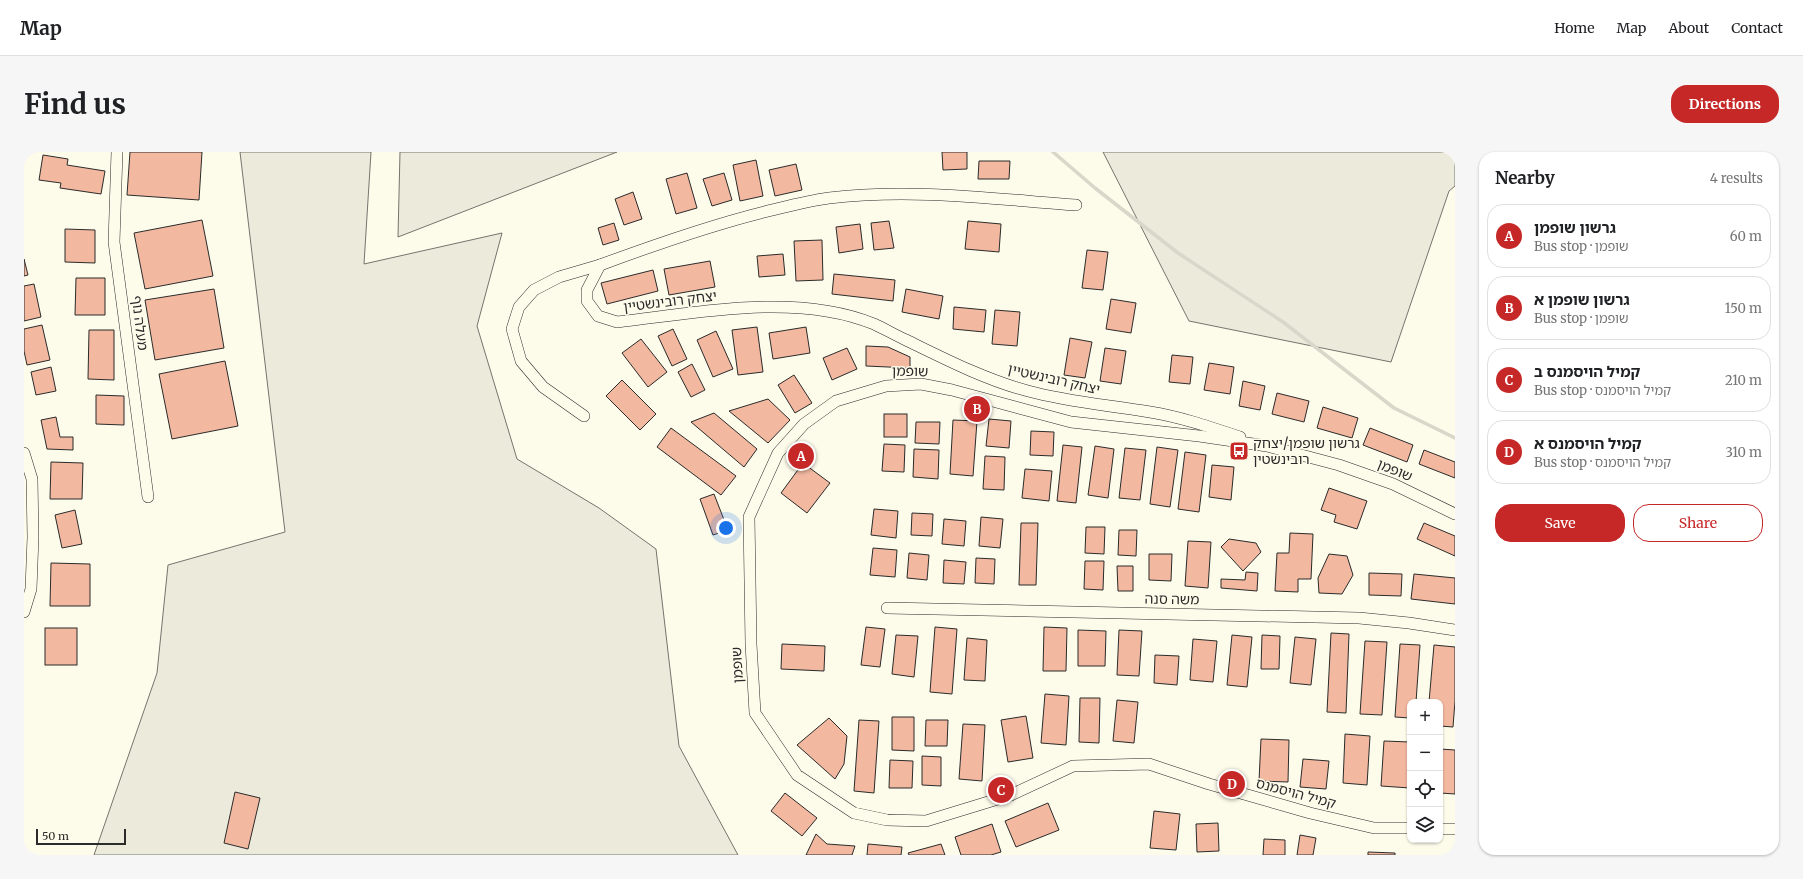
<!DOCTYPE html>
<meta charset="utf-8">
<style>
body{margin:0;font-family:Merriweather,"Noto Sans Hebrew",serif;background:#f6f6f6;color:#202124}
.controls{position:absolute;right:12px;bottom:12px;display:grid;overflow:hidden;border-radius:8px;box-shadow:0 1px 3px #0004}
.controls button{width:36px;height:36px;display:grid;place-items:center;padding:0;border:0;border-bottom:1px solid #e0e0e0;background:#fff;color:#202124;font:20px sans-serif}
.scale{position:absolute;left:12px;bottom:10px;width:90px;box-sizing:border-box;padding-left:4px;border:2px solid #2b2b2b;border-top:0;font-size:11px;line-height:14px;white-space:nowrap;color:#2b2b2b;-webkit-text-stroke:3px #fdfbea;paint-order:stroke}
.you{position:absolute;left:702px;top:376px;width:14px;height:14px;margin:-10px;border:3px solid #fff;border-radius:50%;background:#1a73e8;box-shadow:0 0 0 6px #1a73e833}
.badge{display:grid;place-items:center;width:26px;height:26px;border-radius:50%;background:#c62828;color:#fff;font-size:13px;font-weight:700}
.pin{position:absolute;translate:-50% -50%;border:2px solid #fff;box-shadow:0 1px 4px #0006}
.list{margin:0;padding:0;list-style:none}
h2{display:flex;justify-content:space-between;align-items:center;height:52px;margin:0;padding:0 16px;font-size:17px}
h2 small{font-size:13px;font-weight:400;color:#757577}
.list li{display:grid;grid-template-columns:26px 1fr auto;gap:12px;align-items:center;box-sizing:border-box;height:64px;margin:0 8px 8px;padding:0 8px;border:1px solid #e0e0e0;border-radius:16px}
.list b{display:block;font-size:15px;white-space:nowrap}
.list p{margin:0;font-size:13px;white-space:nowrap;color:#757577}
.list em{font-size:13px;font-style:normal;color:#757577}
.actions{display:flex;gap:8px;padding:12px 16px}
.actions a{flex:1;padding:9px 0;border:1px solid #c62828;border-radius:16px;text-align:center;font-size:14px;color:#c62828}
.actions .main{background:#c62828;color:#fff}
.icon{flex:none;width:22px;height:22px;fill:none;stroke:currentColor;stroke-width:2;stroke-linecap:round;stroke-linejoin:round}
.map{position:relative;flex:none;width:1431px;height:703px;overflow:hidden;border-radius:16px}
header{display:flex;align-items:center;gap:24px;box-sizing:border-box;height:56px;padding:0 20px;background:#fff;border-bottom:1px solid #e0e0e0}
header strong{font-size:19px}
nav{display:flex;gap:22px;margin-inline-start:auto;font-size:14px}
.intro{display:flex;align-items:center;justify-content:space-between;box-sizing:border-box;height:96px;padding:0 24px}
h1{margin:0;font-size:28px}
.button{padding:10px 18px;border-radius:16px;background:#c62828;color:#fff;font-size:14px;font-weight:700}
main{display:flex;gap:24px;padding:0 24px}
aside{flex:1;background:#fff;border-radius:16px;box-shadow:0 1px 3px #0004}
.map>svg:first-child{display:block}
.green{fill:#ecebdb;stroke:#74746e}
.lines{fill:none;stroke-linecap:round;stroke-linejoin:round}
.stream{stroke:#d8d7c9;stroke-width:3.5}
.building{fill:#f2b8a0;stroke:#2b2b2b}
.street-casing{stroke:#2b2b2b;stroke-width:12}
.street{stroke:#fdfbea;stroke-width:11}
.labels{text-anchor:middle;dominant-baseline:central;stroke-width:3;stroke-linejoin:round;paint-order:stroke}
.street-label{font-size:14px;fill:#2b2b2b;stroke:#fdfbea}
.poi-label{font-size:14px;fill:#2b2b2b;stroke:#fdfbea;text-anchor:start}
</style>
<header>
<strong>Map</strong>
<nav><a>Home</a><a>Map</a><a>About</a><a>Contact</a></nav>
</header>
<div class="intro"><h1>Find us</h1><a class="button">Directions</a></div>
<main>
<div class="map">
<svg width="1431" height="703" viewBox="0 0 1431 703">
<rect width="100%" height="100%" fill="#fdfbea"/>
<g class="green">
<polygon points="216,0 347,0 340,112 478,81 453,174 493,307 575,356 632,397 655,594 714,703 70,703 133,521 144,413 261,380"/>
<polygon points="376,0 593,0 374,85"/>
<polygon points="1079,0 1431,0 1431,34 1425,39 1367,210 1165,169"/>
</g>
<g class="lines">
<polyline class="stream" points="1029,0 1071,36 1154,101 1259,170 1370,256 1431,286"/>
</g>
<g class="building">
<polygon points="106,0 178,0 175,48 103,43"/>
<polygon points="918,0 943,0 943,17 919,18"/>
<polygon points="19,3 44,7 43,13 81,19 77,42 36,36 37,31 15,28"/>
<polygon points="732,8 739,44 716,49 709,13"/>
<polygon points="955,9 986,9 985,27 954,27"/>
<polygon points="772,12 778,38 751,44 745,18"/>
<polygon points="663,21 673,56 652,62 642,27"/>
<polygon points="700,21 708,48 688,54 679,27"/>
<polygon points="609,40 618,67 600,73 591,47"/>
<polygon points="178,68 189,124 121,137 110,81"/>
<polygon points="865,69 870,96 850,98 847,71"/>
<polygon points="944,69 977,72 975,100 941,97"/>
<polygon points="590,71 595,88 579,93 574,76"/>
<polygon points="836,72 839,97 815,101 812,75"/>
<polygon points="41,77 71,78 71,111 41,110"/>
<polygon points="798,88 799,128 772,129 770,89"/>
<polygon points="1063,98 1084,100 1079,138 1058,136"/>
<polygon points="759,102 761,123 735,125 733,104"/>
<polygon points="0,107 4,123 0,124"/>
<polygon points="686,109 691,135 645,143 640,117"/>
<polygon points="629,118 634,139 583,152 577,131"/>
<polygon points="810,122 871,128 869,149 808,142"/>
<polygon points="52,126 81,126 81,163 51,163"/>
<polygon points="10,132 17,165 0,169 0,134"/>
<polygon points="190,137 200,196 131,208 121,148"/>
<polygon points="882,137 919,144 915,167 878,160"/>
<polygon points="1087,147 1112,151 1107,181 1082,177"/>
<polygon points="930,155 962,158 960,180 929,177"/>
<polygon points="971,158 996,160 993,194 968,192"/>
<polygon points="18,173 26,208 3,213 0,199 0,177"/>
<polygon points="733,175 739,220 714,223 708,178"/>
<polygon points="782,175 786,201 749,207 745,181"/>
<polygon points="649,177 663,207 648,214 634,184"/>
<polygon points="65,178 90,178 90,228 64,227"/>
<polygon points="692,179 709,217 689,225 673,188"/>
<polygon points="1046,186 1068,190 1061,226 1040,223"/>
<polygon points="617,187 643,220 624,235 598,201"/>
<polygon points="842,194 864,195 886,205 886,216 842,214"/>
<polygon points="823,196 833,217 808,228 799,206"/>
<polygon points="1081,196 1102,199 1097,232 1076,229"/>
<polygon points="1148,203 1169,205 1166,232 1145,230"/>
<polygon points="201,209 214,274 148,287 135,222"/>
<polygon points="1185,211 1210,215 1206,242 1180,238"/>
<polygon points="668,212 681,238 667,245 654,220"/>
<polygon points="27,215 32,239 12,243 7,220"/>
<polygon points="770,223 788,251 771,261 754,233"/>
<polygon points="598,228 632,262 616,278 582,244"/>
<polygon points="1219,229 1241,234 1236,258 1215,254"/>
<polygon points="1253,241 1285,249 1280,270 1248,262"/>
<polygon points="72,243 100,244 100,273 72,272"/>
<polygon points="744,247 766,268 744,291 705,259"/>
<polygon points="1299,255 1334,266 1328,286 1293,276"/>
<polygon points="690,261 733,297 720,315 667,270"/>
<rect x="860" y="262" width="23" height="23"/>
<polygon points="32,265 36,285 49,285 49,298 23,297 17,268"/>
<polygon points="965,267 987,269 985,296 962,294"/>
<polygon points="929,268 953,269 949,324 926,322"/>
<polygon points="892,270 916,270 915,292 891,291"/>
<polygon points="647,276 712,324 697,343 633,295"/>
<polygon points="1346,276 1389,293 1383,310 1339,293"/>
<polygon points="1007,279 1030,280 1029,304 1006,303"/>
<polygon points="860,292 881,293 880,320 858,319"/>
<polygon points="1039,293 1058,295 1052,351 1033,349"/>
<polygon points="1071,294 1090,297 1084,346 1064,343"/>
<polygon points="1133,295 1154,298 1146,355 1126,352"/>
<polygon points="1101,296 1122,298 1116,348 1095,346"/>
<polygon points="890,297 915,298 914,327 889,325"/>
<polygon points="1400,298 1431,310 1431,326 1395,312"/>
<polygon points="1161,300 1182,303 1175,360 1154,357"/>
<polygon points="961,304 981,305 980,338 959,337"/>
<polygon points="27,310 59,311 58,347 26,347"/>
<polygon points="779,311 806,331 783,361 757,341"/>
<polygon points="1188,313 1210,315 1207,348 1185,345"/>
<polygon points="1001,317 1028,319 1025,349 998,346"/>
<polygon points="1305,336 1343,349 1333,377 1310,370 1312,363 1297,358"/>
<polygon points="690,342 704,378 689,383 676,347"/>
<polygon points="850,357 874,359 872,386 847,383"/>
<polygon points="51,358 58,392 38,396 31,363"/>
<polygon points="888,361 909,362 908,384 887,383"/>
<polygon points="957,365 979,367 976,396 955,394"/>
<polygon points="920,367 942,369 940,394 918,392"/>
<polygon points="997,371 1014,371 1012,433 995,433"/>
<polygon points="1400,371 1431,384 1431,404 1393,387"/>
<polygon points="1062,375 1081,375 1080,402 1061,401"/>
<polygon points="1095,378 1113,378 1112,404 1094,403"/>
<polygon points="1266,381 1289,382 1287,427 1274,427 1274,440 1251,439 1253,401 1265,401"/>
<polygon points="1205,387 1232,391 1237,400 1219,419 1197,395"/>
<polygon points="1164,389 1187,390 1184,436 1161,434"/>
<polygon points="849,396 873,398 871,425 846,423"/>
<polygon points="885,401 905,403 903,428 883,426"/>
<polygon points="1125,402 1148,402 1147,429 1125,428"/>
<polygon points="1305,402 1323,404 1329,423 1318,442 1295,441 1294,426"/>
<polygon points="952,406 971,407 970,432 951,431"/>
<polygon points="920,408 942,410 940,432 919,431"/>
<polygon points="1061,409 1080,409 1079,438 1060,437"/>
<polygon points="27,411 66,412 66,454 26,454"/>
<polygon points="1093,414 1109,414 1109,439 1094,439"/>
<polygon points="1222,420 1234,421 1233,439 1197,436 1197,427 1221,428"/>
<polygon points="1345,421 1378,422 1377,444 1345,443"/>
<polygon points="1390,422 1431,426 1431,452 1387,447"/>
<polygon points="842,475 861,477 856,515 837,513"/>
<polygon points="911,475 933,477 928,542 906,540"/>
<polygon points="1020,475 1043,476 1042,519 1019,519"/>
<rect x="21" y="476" width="32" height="37"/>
<polygon points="1054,478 1082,479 1081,514 1054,514"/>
<polygon points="1095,478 1118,479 1115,524 1093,523"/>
<polygon points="1307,481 1325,482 1322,561 1303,560"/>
<polygon points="872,483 894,484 890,525 868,522"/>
<polygon points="1208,483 1228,485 1223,535 1203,533"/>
<polygon points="1238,483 1256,484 1255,517 1237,517"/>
<polygon points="1271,485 1292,487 1287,533 1266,531"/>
<polygon points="943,486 963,488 961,529 940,528"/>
<polygon points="1169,487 1193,489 1189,530 1166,528"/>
<polygon points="1341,489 1363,490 1358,563 1336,562"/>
<polygon points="758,492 801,494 800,519 757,517"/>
<polygon points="1376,492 1396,493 1392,550 1386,550 1386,566 1371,565"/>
<polygon points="1410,493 1431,495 1431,549 1429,575 1416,574 1416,550 1405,550"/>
<polygon points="1131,503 1155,504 1153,533 1130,531"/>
<polygon points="1021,542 1045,544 1042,593 1017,591"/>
<polygon points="1056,546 1076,546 1075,591 1055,590"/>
<polygon points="1093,548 1114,550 1110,591 1089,589"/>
<polygon points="1002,564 1009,606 984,610 977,568"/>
<polygon points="868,565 890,565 890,599 868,598"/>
<polygon points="805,566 823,584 820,612 811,627 773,593"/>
<polygon points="835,568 855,569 850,641 830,639"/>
<polygon points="902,568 924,568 923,594 901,594"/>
<polygon points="939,572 961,573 958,629 935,627"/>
<polygon points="1321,582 1346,584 1343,633 1319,631"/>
<polygon points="1237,587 1265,588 1264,630 1235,629"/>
<polygon points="1360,589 1386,590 1386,636 1357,634"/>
<polygon points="1416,597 1431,598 1431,642 1416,641"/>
<polygon points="898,604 917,605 917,634 898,633"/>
<polygon points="1279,607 1305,609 1302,637 1276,635"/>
<polygon points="866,608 889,609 888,636 865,636"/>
<polygon points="211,640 236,646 224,697 200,691"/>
<polygon points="761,641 793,666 778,684 747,659"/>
<polygon points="1024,651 1035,678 992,695 981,669"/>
<polygon points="1130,659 1156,662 1152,698 1126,696"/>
<polygon points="1194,671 1195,699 1173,700 1172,672"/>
<polygon points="968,672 977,700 967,703 937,703 931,685"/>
<polygon points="792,682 803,692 831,694 828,703 782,703"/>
<polygon points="1276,683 1292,686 1289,703 1273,703"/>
<polygon points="1240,687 1261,688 1261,703 1239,703"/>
<polygon points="844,692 878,695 877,703 843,703"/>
<polygon points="917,692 921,703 885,703 884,701"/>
<polygon points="1344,700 1371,701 1371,703 1344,703"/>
</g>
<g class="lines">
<defs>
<g id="street">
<polyline points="93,0 90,90 124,345"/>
<path d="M1052 53C970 47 888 36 805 46 783 49 761 55 740 60 684 74 630 93 576 113L563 138V149L574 164 593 170C673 161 773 140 850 172 861 177 871 183 882 188 921 207 962 228 1004 239 1044 250 1085 253 1126 260 1157 265 1186 275 1216 285"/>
<polyline points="560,264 519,235 497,209 488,177 495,155 510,138 535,125 576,113"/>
<polyline points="0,301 8,327 9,385 7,437 0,460"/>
<polyline points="863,456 1335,466 1385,471 1431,478"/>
<polyline points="1386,676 1350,676 1286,661 1185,632 1125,612 1049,614 987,643 902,669 863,668 830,661 773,623 731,561 727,492 725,365 754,301 780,272 812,249 862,234 897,232 928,238 1047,270 1175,284 1243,294 1315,313 1369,332 1431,362"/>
<polyline points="1416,677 1431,677"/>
</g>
</defs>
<use href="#street" class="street-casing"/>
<use href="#street" class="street"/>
</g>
<defs>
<symbol id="bus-square" viewBox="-11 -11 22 22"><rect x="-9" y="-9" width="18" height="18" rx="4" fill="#c62828" stroke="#fdfbea"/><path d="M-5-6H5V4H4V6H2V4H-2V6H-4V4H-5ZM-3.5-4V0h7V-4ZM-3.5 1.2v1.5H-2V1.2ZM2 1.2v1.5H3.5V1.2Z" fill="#fff"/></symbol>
</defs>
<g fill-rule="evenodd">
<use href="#bus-square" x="1204" y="288" width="22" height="22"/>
</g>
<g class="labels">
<g class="street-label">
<text transform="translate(646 149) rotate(-7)">יצחק רובינשטיין</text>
<text transform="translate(116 171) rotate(83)">מעלה נוף</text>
<text transform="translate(886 219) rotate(1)">שופמן</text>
<text transform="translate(1030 227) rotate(13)">יצחק רובינשטיין</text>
<text transform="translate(1371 318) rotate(22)">שופמן</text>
<text transform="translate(1148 447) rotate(1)">משה סנה</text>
<text transform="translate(713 513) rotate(-93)">שופמן</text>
<text transform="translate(1272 641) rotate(15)">קמיל הויסמנס</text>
</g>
<g class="poi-label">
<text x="1229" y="291">גרשון שופמן/יצחק<tspan x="1229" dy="16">רובינשטין</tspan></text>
</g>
</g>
</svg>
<div class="controls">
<button>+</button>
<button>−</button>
<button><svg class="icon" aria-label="locate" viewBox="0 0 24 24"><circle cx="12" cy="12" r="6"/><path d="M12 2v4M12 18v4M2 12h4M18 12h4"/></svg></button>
<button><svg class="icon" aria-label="layers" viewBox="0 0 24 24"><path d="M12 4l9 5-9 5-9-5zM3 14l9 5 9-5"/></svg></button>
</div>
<div class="scale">50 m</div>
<div class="you"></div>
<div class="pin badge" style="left:777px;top:304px">A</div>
<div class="pin badge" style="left:953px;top:257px">B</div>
<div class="pin badge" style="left:977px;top:638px">C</div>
<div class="pin badge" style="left:1208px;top:632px">D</div>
</div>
<aside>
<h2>Nearby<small>4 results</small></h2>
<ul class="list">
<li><span class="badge">A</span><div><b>גרשון שופמן</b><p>Bus stop · שופמן</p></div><em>60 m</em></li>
<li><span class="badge">B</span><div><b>גרשון שופמן א</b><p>Bus stop · שופמן</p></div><em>150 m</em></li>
<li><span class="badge">C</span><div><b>קמיל הויסמנס ב</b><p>Bus stop · קמיל הויסמנס</p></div><em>210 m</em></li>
<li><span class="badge">D</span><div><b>קמיל הויסמנס א</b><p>Bus stop · קמיל הויסמנס</p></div><em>310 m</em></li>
</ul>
<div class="actions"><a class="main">Save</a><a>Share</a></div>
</aside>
</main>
